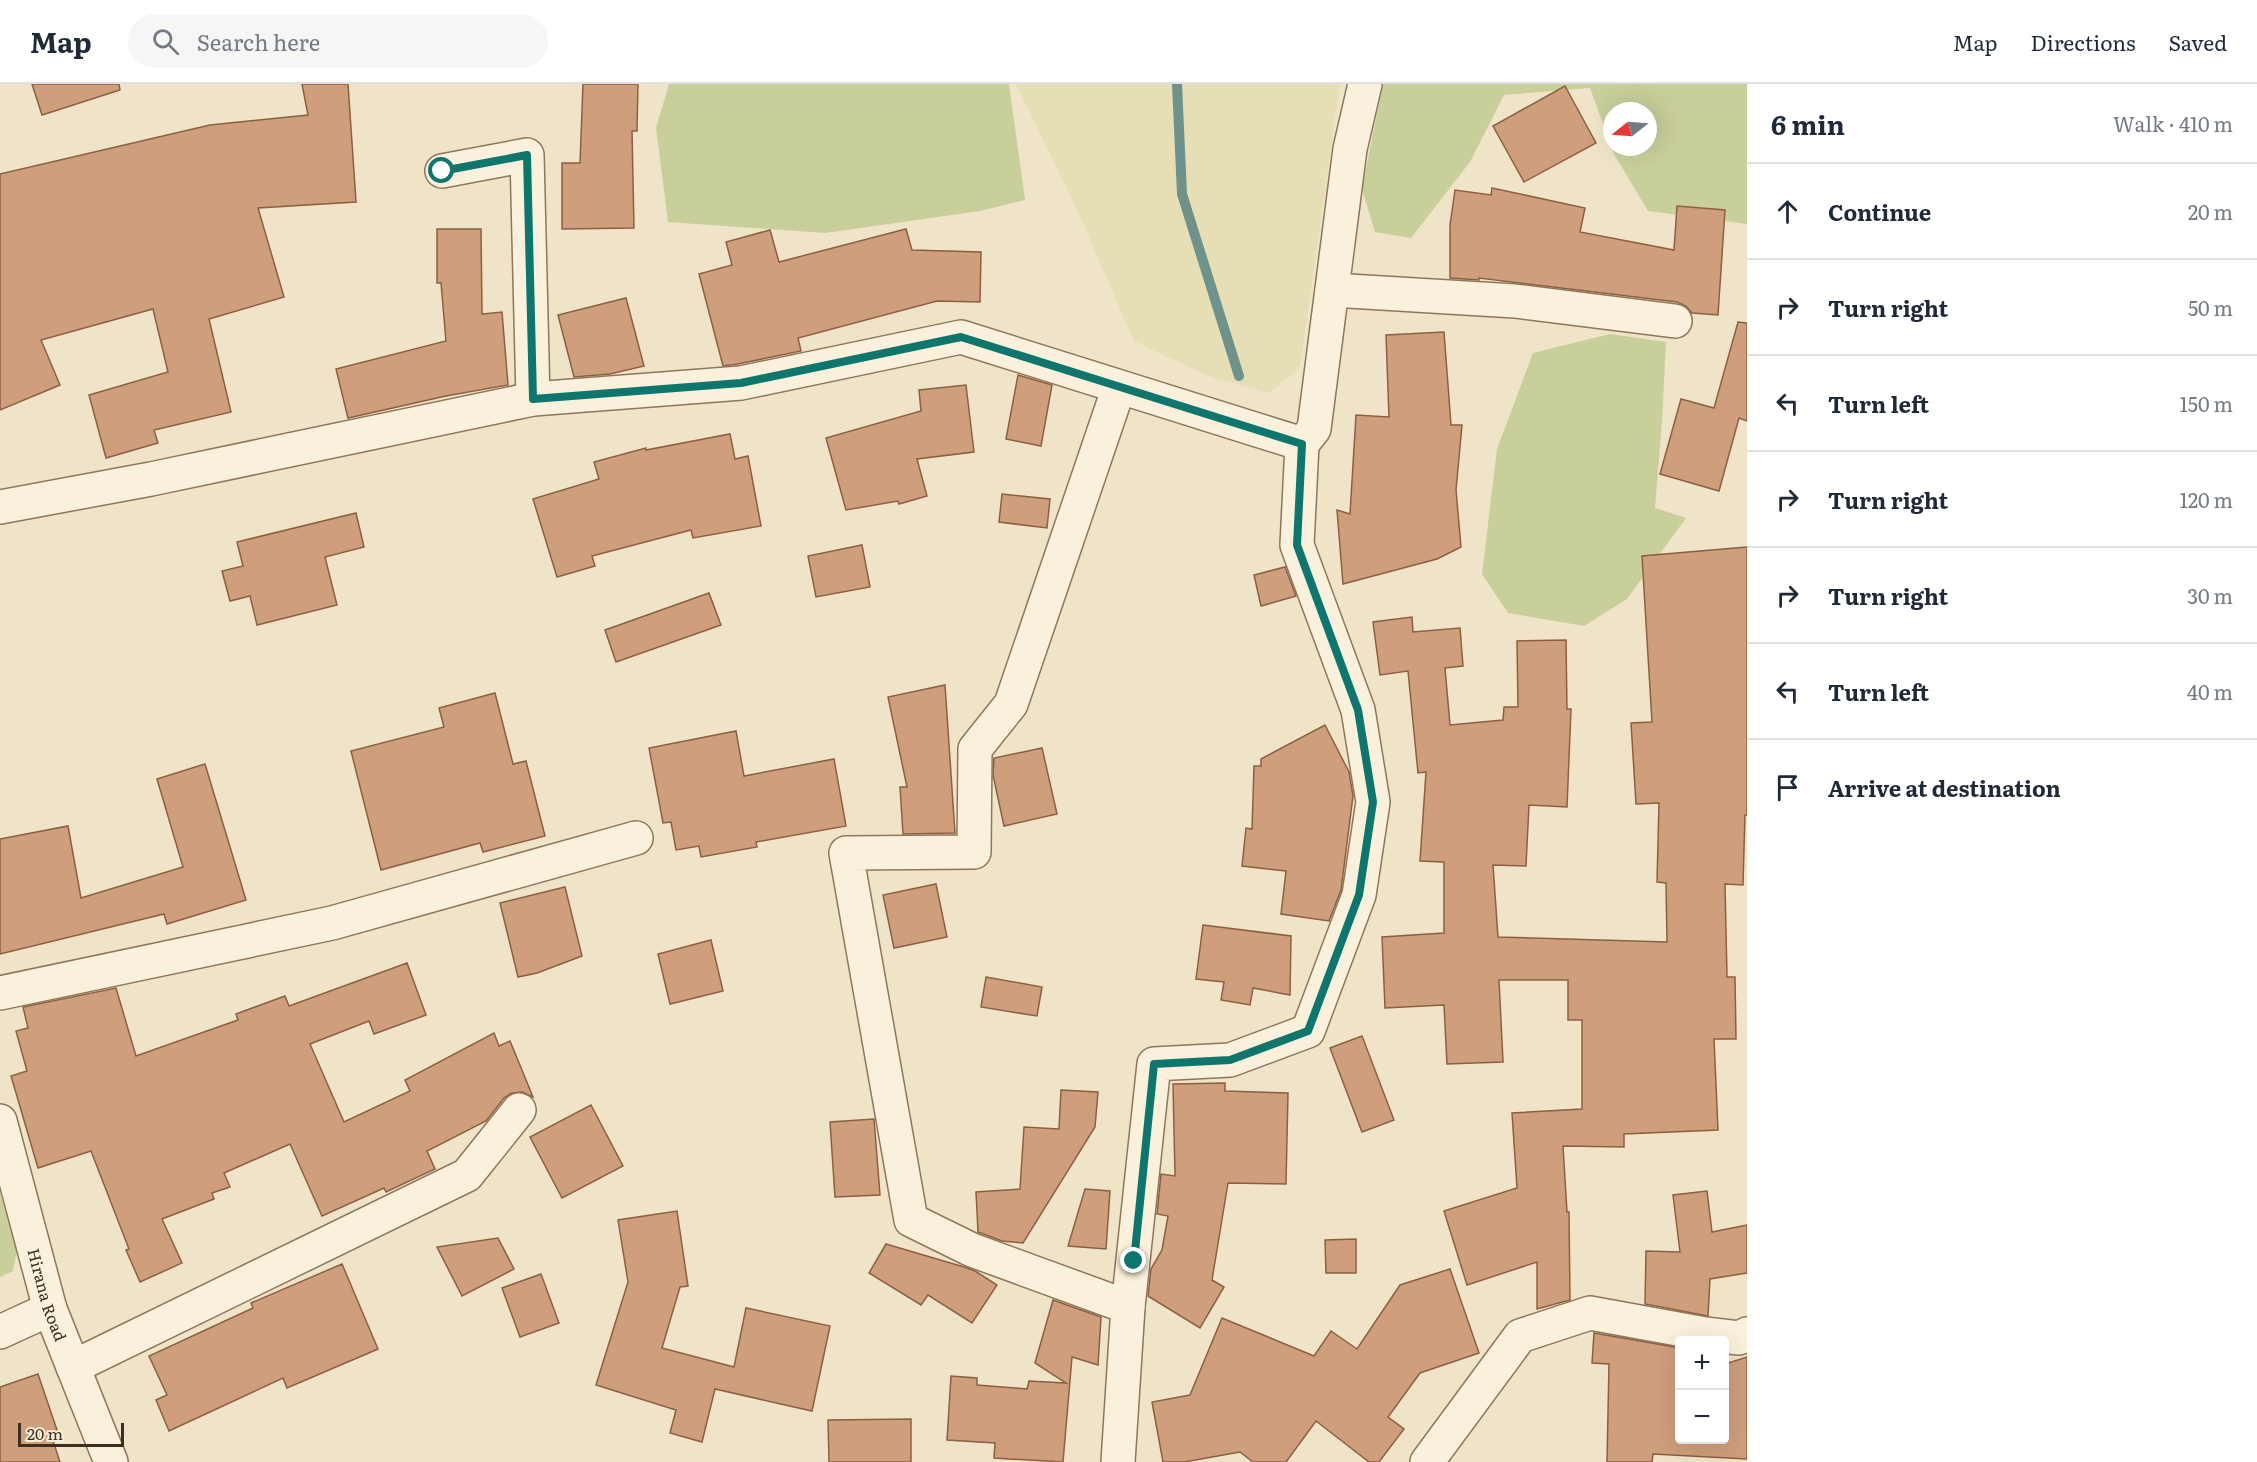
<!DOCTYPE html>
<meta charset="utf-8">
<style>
body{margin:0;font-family:Literata,serif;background:#f6f6f7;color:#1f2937}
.controls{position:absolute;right:18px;bottom:18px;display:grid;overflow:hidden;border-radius:6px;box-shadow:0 6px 24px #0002}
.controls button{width:54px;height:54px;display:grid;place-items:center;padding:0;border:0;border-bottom:2px solid #e0e1e3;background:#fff;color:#1f2937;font:30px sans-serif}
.compass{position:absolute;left:1603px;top:18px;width:54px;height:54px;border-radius:50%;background:#fff;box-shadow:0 6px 24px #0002;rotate:253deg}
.scale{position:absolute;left:18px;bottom:15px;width:106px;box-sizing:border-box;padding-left:6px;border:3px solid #3d2e20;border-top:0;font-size:16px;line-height:21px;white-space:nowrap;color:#3d2e20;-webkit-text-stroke:4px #f7eed8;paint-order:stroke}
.stop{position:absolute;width:18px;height:18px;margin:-14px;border:4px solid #0f766e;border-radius:50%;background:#fff}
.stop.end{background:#0f766e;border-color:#fff;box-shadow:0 2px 6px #0008}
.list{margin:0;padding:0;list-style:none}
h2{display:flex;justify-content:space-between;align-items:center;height:78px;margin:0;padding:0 24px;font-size:26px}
h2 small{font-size:20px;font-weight:400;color:#747a83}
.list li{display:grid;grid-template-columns:39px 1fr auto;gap:18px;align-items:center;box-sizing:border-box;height:96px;padding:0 24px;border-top:2px solid #e0e1e3}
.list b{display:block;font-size:22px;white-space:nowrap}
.list em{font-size:20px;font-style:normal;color:#747a83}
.icon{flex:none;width:33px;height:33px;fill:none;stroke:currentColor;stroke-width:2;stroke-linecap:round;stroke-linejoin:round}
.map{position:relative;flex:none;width:1747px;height:1378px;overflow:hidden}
header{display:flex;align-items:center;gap:36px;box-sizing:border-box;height:84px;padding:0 30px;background:#fff;border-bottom:2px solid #e0e1e3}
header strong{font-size:28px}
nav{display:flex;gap:33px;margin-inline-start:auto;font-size:21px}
.search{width:420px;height:54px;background:#f6f6f7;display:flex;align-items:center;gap:15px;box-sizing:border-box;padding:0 21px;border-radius:33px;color:#747a83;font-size:22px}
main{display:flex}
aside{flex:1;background:#fff}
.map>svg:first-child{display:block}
.farmland{fill:#e6deb5}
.green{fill:#c9cf9b;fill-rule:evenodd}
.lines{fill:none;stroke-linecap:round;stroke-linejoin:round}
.stream{stroke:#6f938a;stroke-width:10}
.building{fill:#cf9f7d;stroke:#8d5f41;stroke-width:1.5}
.minor-casing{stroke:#8d765c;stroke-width:36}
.minor{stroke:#faf1dc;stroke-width:33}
.route{stroke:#0f766e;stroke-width:8}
.labels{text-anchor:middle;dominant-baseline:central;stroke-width:6;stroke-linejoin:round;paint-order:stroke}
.street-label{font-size:16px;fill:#3d2e20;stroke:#f7eed8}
</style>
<header>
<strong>Map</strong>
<div class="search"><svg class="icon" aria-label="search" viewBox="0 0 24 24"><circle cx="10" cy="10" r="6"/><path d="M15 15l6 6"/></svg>Search here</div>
<nav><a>Map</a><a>Directions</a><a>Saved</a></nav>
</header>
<main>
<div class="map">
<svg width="1747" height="1378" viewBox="0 0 1747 1378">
<rect width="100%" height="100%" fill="#f0e4c8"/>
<polygon class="farmland" points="1016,0 1340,0 1300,283 1269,309 1211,293 1134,257 1074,119"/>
<g class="green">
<polygon points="669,0 1009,0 1025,116 980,127 825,149 668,138 656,44"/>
<path d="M1383 0H1747V140L1648 127 1614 70 1590 4 1504 11 1470 78 1411 154 1375 148 1362 105ZM1612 27H1648V63H1612Z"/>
<polygon points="1610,250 1666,258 1662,338 1655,424 1686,434 1627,515 1584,542 1508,529 1482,490 1497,365 1533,269"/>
<polygon points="0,1109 17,1166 13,1187 0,1193"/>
</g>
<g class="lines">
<polyline class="stream" points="1177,0 1182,110 1239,292"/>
</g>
<g class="building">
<polygon points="32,0 119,0 120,6 42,31"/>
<polygon points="302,0 348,0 356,118 258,124 284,213 209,235 231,328 154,346 158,359 106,374 89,311 168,288 153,225 41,256 60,301 0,326 0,90 210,41 308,31"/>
<polygon points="583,0 638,0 637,47 632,47 634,144 562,145 562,79 580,79"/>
<polygon points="1565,2 1596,59 1524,98 1493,42"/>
<polygon points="1492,104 1585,124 1580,148 1674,166 1677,122 1725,126 1718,231 1692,229 1686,222 1677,218 1479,194 1479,196 1450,194 1450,141 1455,106 1491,111"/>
<polygon points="437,145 481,145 482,230 502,228 508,301 446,312 348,334 336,285 446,257 441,199 437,199"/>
<polygon points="906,145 912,166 981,168 980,218 937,217 798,254 801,267 738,280 723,282 699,190 732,181 726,158 770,146 779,178"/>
<polygon points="626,214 644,282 610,290 574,293 558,231"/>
<polygon points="1738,238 1747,239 1747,337 1739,334 1719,407 1660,390 1681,315 1714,324"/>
<polygon points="1444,248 1451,341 1462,341 1456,406 1461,463 1437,475 1343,500 1337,426 1350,430 1356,331 1389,333 1386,251"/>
<polygon points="1018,291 1052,301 1041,362 1006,355"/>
<polygon points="966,301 974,368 917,375 927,412 899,420 898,417 846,426 826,354 921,327 919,306"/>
<polygon points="730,350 735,375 748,372 761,442 693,454 691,446 592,472 595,482 557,493 533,415 599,395 594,378 646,364 646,366"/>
<polygon points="1002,410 1050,415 1047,444 999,438"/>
<polygon points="356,429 364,463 325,473 337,521 257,541 250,512 230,517 222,487 243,482 237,458"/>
<polygon points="862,461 870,503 816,513 808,472"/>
<polygon points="1747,463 1747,731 1745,731 1743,801 1725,800 1727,893 1735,893 1736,955 1714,955 1718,1046 1624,1050 1624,1063 1563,1062 1567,1128 1569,1128 1570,1216 1537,1225 1537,1178 1467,1201 1444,1127 1517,1104 1512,1029 1582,1025 1582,936 1568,936 1568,896 1499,896 1503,978 1447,980 1444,921 1385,924 1382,853 1444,849 1444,778 1420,777 1426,688 1418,689 1408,587 1380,591 1373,538 1412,533 1413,548 1460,544 1463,582 1445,584 1450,641 1503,636 1504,623 1518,623 1517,557 1566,556 1567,625 1571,625 1567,723 1529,721 1526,782 1493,781 1498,853 1667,858 1666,799 1657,798 1659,719 1636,720 1631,639 1652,638 1642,472"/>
<polygon points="1285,483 1296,512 1261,522 1254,491"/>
<polygon points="709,509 721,541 616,578 605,546"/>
<polygon points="945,601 955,749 903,750 900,703 907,703 888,613"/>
<polygon points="495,609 513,680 526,677 545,752 483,768 480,759 381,786 351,667 444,643 439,624"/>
<polygon points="1325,641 1349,688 1353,712 1341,806 1329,837 1281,830 1286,787 1242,782 1246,744 1252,745 1254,682 1261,682 1261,675"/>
<polygon points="736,647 744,692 834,675 846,742 756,758 757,763 701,773 699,762 676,766 671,738 663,739 649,664"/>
<polygon points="1042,664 1057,730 1004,742 993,691 994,674"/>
<polygon points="205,680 246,816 167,840 164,830 0,870 0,755 68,742 81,814 183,783 157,695"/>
<polygon points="936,800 947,853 894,864 883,811"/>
<polygon points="565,803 582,872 537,889 518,893 500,819"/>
<polygon points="1203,841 1291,852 1290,911 1253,904 1250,921 1221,916 1224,898 1196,895"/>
<polygon points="711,856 723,907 670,920 658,870"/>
<polygon points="407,879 426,931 374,950 369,937 310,960 344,1038 410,1007 405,996 494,949 499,962 510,957 533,1013 522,1008 512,1009 504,1014 486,1037 427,1067 435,1085 386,1108 384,1104 322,1132 290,1060 224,1089 230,1103 212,1109 214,1115 162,1135 182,1179 140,1198 126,1166 129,1165 91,1067 38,1084 11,992 27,987 16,947 28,944 23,923 116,904 136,972 238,936 236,930 285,912 289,922"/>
<polygon points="986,893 1042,903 1037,932 981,923"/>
<polygon points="1362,952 1394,1036 1362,1048 1330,964"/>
<polygon points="1225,999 1225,1007 1288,1009 1286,1100 1228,1099 1212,1196 1224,1203 1200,1244 1148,1212 1151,1185 1162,1166 1168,1132 1157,1130 1161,1090 1175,1092 1173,1000"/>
<polygon points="1061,1006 1098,1008 1095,1043 1023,1159 1002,1157 978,1148 976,1108 1020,1105 1024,1043 1059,1045"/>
<polygon points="591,1021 623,1082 562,1114 530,1053"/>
<polygon points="874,1035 880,1111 835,1113 830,1038"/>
<polygon points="1085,1105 1110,1107 1106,1165 1068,1162"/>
<polygon points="1707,1107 1712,1148 1747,1141 1747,1189 1710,1195 1708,1232 1645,1220 1646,1167 1680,1168 1673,1111"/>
<polygon points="677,1127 688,1202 680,1203 662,1264 734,1283 746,1224 830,1242 812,1327 715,1305 702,1358 670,1349 676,1326 596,1301 628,1198 618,1136"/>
<polygon points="498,1154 514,1185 462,1212 437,1163"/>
<polygon points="1356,1155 1356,1189 1326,1189 1325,1156"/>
<polygon points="886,1160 964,1183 975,1187 997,1201 972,1239 928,1211 921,1221 869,1189"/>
<polygon points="342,1180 378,1265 287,1304 283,1294 169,1347 156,1316 167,1311 149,1272 253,1224 251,1219"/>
<polygon points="1450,1185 1479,1269 1420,1289 1388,1333 1404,1345 1379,1378 1369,1378 1316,1337 1286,1378 1253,1378 1240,1368 1184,1378 1163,1378 1152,1318 1190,1311 1222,1234 1314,1272 1331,1247 1357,1265 1400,1201"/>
<polygon points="541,1190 559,1239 520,1253 502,1204"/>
<polygon points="1053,1216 1101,1233 1098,1281 1072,1273 1063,1378 994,1374 995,1359 947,1356 951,1292 977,1294 977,1301 1027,1305 1029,1297 1066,1299 1035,1279"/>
<polygon points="1594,1249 1680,1264 1680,1356 1725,1356 1725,1280 1747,1273 1747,1375 1653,1370 1652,1378 1607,1378 1609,1280 1592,1279"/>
<polygon points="38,1290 57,1346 50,1348 60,1378 0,1378 0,1303"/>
<polygon points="911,1335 911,1378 829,1378 828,1336"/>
</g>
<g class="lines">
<defs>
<g id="minor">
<polyline points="442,87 527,71 533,315"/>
<polyline points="1332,206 1515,217 1675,237"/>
<polyline points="1119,303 1011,620 975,665 974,768 846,769 911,1136 972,1166 1128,1223"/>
<polyline points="1302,360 1314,345 1350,65 1365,0"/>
<polyline points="0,423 151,395 533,315 741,299 961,253 1302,360 1297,461 1358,626 1373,718 1359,811 1308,947 1230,976 1154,980 1128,1223 1118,1378"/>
<polyline points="0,909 332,839 636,754"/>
<path id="s1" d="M0 1037 50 1225 111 1378"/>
<polyline points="0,1248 50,1225"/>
<polyline points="73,1283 467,1091 519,1026"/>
<polyline points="1427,1378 1520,1252 1590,1229 1705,1250 1739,1254 1747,1250"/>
</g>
</defs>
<use href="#minor" class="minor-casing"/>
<use href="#minor" class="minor"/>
</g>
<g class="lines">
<polyline class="route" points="442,87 527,71 533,315 741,299 961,253 1302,360 1297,461 1358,626 1373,718 1359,811 1308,947 1230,976 1154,980 1134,1177"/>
</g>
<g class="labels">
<g class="street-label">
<text stroke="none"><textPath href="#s1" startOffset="180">Hirana Road</textPath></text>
</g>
</g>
</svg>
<div class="controls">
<button>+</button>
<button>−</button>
</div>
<svg class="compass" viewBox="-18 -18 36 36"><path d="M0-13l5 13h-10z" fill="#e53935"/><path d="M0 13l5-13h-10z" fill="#747a83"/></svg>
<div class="scale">20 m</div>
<div class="stop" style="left:442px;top:87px"></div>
<div class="stop end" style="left:1134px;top:1177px"></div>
</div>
<aside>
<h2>6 min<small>Walk · 410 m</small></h2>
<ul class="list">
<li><svg class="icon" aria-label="ahead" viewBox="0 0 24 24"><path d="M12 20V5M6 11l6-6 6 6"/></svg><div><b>Continue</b></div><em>20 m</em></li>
<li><svg class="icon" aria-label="right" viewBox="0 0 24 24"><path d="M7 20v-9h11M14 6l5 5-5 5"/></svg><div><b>Turn right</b></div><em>50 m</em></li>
<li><svg class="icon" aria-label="left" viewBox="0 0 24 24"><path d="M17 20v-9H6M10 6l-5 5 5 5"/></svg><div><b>Turn left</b></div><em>150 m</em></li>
<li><svg class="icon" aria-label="right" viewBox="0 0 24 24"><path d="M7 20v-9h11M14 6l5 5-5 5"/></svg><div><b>Turn right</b></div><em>120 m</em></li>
<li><svg class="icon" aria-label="right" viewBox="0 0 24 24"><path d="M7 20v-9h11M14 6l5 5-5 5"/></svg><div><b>Turn right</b></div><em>30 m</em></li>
<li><svg class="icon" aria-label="left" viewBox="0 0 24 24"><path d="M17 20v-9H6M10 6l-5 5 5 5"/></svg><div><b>Turn left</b></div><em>40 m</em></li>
<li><svg class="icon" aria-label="arrive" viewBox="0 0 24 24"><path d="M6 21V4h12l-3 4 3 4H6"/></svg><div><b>Arrive at destination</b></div></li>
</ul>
</aside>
</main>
